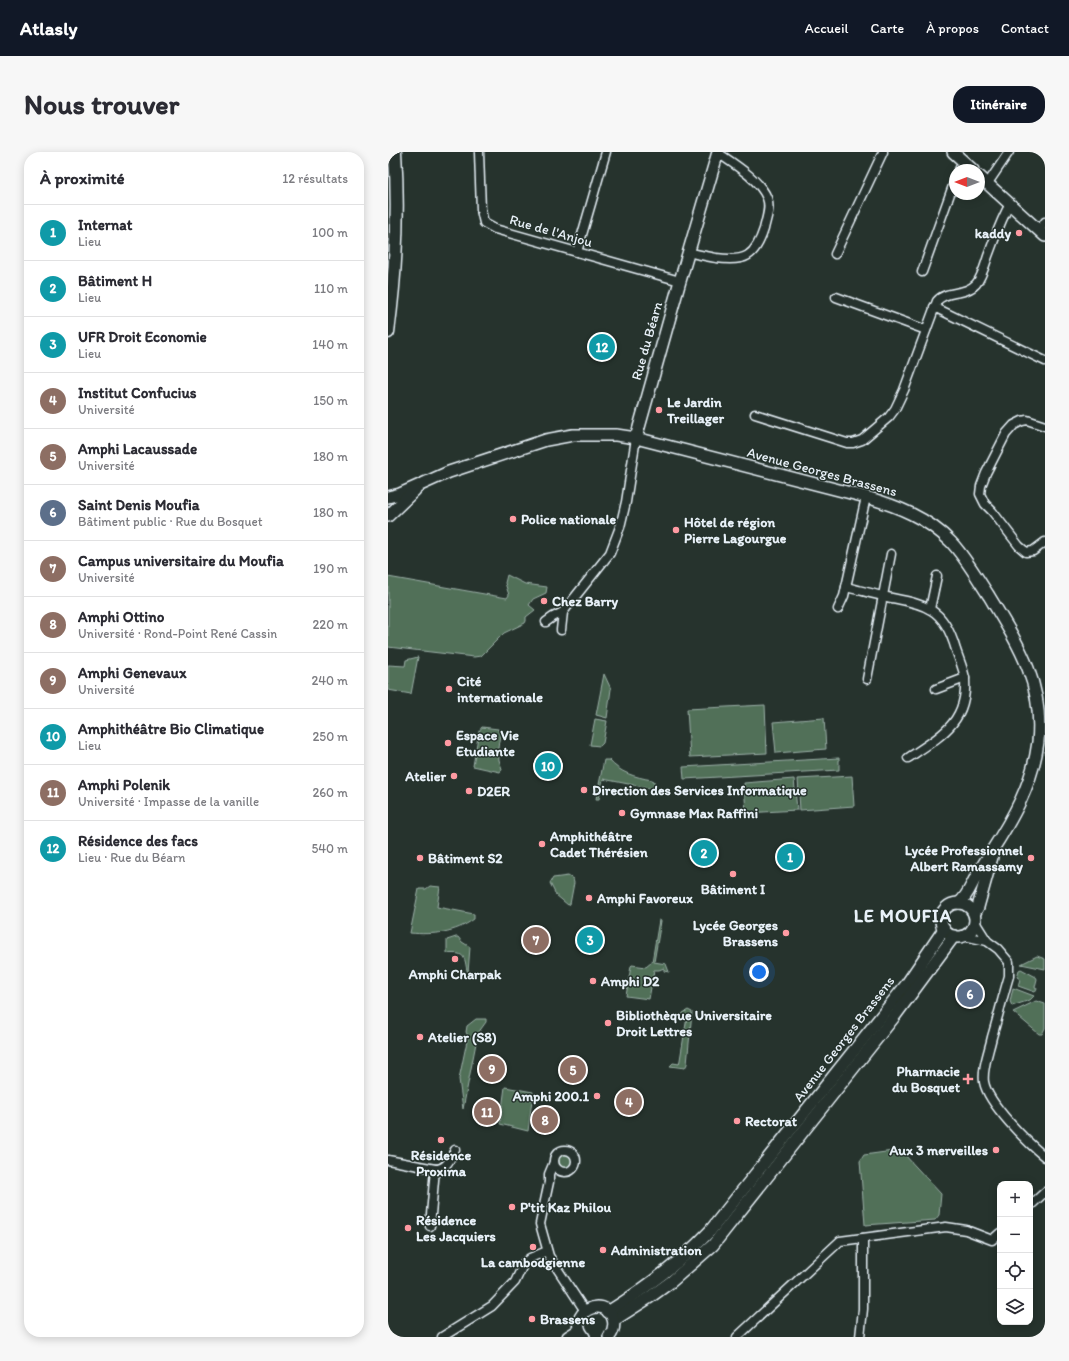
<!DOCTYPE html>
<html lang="fr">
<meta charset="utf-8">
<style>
body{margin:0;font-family:Itim,sans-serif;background:#f7f7f7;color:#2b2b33}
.controls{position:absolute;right:12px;bottom:12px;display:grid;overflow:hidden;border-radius:8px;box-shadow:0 2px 10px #0003}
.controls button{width:36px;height:36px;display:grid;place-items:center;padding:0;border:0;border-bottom:1px solid #e1e1e2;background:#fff;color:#2b2b33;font:20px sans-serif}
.compass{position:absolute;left:561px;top:12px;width:36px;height:36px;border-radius:50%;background:#fff;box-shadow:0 2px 10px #0003;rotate:270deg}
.you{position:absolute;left:371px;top:820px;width:14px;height:14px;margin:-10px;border:3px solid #fff;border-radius:50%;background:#1a73e8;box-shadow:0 0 0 6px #1a73e833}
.badge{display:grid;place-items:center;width:26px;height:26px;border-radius:50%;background:#111827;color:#fff;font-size:13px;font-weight:700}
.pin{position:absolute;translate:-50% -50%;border:2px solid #fff;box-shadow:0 1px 4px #0006}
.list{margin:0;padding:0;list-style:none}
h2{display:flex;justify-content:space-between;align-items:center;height:52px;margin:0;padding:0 16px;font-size:17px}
h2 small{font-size:13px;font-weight:400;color:#7c7c81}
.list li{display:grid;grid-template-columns:26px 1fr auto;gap:12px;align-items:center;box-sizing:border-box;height:56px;padding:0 16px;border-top:1px solid #e1e1e2}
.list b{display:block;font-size:15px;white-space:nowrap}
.list p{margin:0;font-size:13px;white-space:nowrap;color:#7c7c81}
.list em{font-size:13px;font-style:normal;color:#7c7c81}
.icon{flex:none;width:22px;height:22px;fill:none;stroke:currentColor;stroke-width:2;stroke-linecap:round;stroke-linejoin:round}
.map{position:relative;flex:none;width:657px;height:1185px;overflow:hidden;border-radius:16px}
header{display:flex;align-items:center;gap:24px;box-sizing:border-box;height:56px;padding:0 20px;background:#111827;color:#fff}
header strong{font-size:19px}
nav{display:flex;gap:22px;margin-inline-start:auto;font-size:14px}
.intro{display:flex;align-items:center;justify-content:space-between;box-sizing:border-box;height:96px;padding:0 24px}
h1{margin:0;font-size:28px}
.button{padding:10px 18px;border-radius:16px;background:#111827;color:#fff;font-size:14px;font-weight:700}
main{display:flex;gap:24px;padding:0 24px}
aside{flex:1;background:#fff;border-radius:16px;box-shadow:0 2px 10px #0003}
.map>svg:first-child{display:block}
.green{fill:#517059;stroke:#9cb0a8}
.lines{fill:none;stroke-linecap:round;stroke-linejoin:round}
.street-casing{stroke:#e8f1f8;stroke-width:11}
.secondary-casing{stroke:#e8f1f8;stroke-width:14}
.primary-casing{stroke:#e8f1f8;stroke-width:15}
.street{stroke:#26332d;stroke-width:8}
.secondary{stroke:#26332d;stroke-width:11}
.primary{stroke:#26332d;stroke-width:12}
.poi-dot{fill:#ff9aa2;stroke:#26332d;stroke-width:1.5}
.labels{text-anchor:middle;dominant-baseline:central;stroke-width:3;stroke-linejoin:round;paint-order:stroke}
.street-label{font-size:14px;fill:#e8f1f8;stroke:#26332d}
.poi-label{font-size:14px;font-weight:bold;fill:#e8f1f8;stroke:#26332d;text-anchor:start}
.district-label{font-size:18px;font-weight:bold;letter-spacing:1px;fill:#e8f1f8;stroke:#26332d}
</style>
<header>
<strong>Atlasly</strong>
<nav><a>Accueil</a><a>Carte</a><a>À propos</a><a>Contact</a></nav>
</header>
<div class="intro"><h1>Nous trouver</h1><a class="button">Itinéraire</a></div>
<main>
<aside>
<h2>À proximité<small>12 résultats</small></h2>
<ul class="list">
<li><span class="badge" style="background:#0f9aa8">1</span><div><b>Internat</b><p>Lieu</p></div><em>100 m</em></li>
<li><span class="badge" style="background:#0f9aa8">2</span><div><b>Bâtiment H</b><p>Lieu</p></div><em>110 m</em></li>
<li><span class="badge" style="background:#0f9aa8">3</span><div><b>UFR Droit Economie</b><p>Lieu</p></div><em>140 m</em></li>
<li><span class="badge" style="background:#8d6e63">4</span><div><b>Institut Confucius</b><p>Université</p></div><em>150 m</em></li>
<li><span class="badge" style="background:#8d6e63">5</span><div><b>Amphi Lacaussade</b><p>Université</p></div><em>180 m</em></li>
<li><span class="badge" style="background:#5c6f8a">6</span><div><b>Saint Denis Moufia</b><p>Bâtiment public · Rue du Bosquet</p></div><em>180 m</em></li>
<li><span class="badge" style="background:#8d6e63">7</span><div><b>Campus universitaire du Moufia</b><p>Université</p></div><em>190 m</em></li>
<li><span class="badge" style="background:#8d6e63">8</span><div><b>Amphi Ottino</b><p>Université · Rond-Point René Cassin</p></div><em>220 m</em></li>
<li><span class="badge" style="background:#8d6e63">9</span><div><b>Amphi Genevaux</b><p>Université</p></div><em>240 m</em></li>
<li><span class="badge" style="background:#0f9aa8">10</span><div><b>Amphithéâtre Bio Climatique</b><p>Lieu</p></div><em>250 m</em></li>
<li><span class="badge" style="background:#8d6e63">11</span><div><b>Amphi Polenik</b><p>Université · Impasse de la vanille</p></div><em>260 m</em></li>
<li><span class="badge" style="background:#0f9aa8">12</span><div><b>Résidence des facs</b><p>Lieu · Rue du Béarn</p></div><em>540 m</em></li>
</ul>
</aside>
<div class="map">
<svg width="657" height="1185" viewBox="0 0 657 1185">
<rect width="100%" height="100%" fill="#26332d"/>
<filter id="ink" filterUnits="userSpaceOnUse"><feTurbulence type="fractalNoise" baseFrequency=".025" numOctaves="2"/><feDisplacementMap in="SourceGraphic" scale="8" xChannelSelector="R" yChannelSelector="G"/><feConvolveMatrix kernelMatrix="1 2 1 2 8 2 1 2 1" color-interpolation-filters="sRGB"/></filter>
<g filter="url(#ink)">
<g class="green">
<polygon points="119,423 137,432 159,435 158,441 145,447 141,453 147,458 138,465 138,469 137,471 116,481 93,504 86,505 0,495 0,425 119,446 121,443 117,431"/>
<polygon points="30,505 23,542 0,538 0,513 17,514 18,508"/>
<polygon points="216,522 223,537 219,566 208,563"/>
<polygon points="377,553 379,601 302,605 299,557"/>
<polygon points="436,566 438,597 388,601 385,570"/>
<polygon points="207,567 219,569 215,591 212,594 202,593"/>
<polygon points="94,575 110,577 112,582 110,596 111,608 114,617 112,620 85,614 91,579"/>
<polygon points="451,606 451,618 296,627 295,615"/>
<path d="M216 608H221C232 621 247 625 264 628L266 629V637L215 627 211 647H208Z"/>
<polygon points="464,624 466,654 412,658 410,627"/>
<polygon points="406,627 409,658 358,661 356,631"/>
<polygon points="180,724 185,727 186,731 182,752 180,753 168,743 162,731 165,726"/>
<path d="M42 734 52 735 49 755 86 762V767C67 781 45 783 22 781L31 737H38Z"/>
<polygon points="271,768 273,769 266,810 278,812 281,820 276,819 276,816 271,818 266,818 261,847 238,844 243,814 244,813 258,815 264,810"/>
<path d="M68 785H70L74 790 82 795 80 821C77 815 79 804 71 802 67 801 63 802 59 801V788Z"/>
<polygon points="649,804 657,807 657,817 633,812"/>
<polygon points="633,817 648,825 649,827 647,835 649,836 647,840 630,834 632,827 629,825 631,818"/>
<polygon points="625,836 646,844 642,848 624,854 622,849"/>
<polygon points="648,849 657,852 657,876 654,882 651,882 625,860"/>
<polygon points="300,858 304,860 299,912 297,916 282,914 285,911 291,912 292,908 299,865 294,864 295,861"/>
<polygon points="88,867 98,867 98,870 90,881 75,957 71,927 80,884 78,880 79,874"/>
<polygon points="117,935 145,940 140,979 112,972"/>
<polygon points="505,999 516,1002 553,1042 551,1063 547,1068 477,1073 472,1009 476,1003"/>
<circle cx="177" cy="1009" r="7"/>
</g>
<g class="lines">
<defs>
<g id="street">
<polyline points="91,0 93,58 96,71 107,77 292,129"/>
<polyline points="571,18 575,9"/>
<polyline points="600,31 621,0"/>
<polyline points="651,79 657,70"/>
<polyline points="189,100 218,0"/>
<path d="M301 100C310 103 319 104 328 106 357 110 367 105 376 77 378 67 383 56 379 46 372 28 346 12 330 1"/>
<polyline points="447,102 495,0"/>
<polyline points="534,120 567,28"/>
<polyline points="448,145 538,178"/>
<polyline points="546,155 657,209"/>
<path d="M367 262 459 291H465L474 288 501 265 507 257 516 238 549 149C558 138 577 144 588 132 594 125 597 113 600 104 607 86 612 69 622 52"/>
<polyline points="657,274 639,268 634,269 626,273 618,282 598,321 593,334 592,342 597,352 604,359 631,394 638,400 645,399 657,390"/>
<path d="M458 435C471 438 485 442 499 445 513 448 530 450 543 458 557 466 564 484 568 498 571 507 576 518 577 527 580 571 551 585 520 606"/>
<polyline points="450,457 456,444 478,345"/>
<polyline points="542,457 549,424"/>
<polyline points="158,470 165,465 175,460 222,401 232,375 238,350 248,286"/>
<polyline points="173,478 175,460"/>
<polyline points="479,527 503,402"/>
<polyline points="548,537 577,526"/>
<path d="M587 770 599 789 610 797 621 810V824C615 844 610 865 604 885 601 899 594 916 596 930 600 952 640 991 657 1005"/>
<polyline points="576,784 599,789"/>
<circle cx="177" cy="1009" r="11"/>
<polyline points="0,1008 47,1017"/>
<polyline points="166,1010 161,1022 161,1030 152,1072 161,1104 197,1159"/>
<polyline points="642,1054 657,1040"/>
<path d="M42 1074 47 1017C59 1017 62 1007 67 998"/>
<polyline points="54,1185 104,1154 127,1130 136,1111 142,1106 159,1099"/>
<polyline points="349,1185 452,1089 558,1075 578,1078 604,1088 612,1081"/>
<polyline points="472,1185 475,1157 475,1086"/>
</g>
<g id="secondary">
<polyline points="565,0 585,18"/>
<polyline points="591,24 657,84"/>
<polyline points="248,286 292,129 330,0"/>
<path d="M0 345 12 342 61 320 158 288 185 283H228L248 286 478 345C509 354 540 366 563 390 578 406 589 426 601 444 630 492 656 531 650 590 645 631 625 666 603 700 598 708 593 716 589 723 583 733 580 744 571 751"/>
<polyline points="0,364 27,338"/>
<circle cx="570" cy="768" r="17"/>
<polyline points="586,762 590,755 604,705"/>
<path d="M220 1160C258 1136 292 1111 322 1079L518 833 556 777"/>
<polyline points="226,1168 262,1145 284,1129 325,1093 506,865 566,784"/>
<polyline points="180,1185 191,1178"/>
<path d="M196 1185C176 1162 217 1141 225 1167 227 1174 225 1180 221 1185"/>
</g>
<path id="primary" d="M0 180C8 120 11 60 7 0"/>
</defs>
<use href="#street" class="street-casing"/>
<use href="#secondary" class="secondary-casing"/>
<use href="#primary" class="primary-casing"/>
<use href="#street" class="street"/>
<use href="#secondary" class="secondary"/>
<use href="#primary" class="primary"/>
</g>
</g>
<g class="poi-dot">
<circle cx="631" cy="81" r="4"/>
<circle cx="271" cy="258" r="4"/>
<circle cx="125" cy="367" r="4"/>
<circle cx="288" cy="378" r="4"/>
<circle cx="156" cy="449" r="4"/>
<circle cx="61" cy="537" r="4"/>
<circle cx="60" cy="591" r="4"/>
<circle cx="66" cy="624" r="4"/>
<circle cx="196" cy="638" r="4"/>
<circle cx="81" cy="639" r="4"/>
<circle cx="234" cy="661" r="4"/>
<circle cx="154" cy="692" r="4"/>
<circle cx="32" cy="706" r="4"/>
<circle cx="643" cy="706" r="4"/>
<circle cx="345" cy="722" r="4"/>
<circle cx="201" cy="746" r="4"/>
<circle cx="398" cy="781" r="4"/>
<circle cx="67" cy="807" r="4"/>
<circle cx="205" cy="829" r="4"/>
<circle cx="220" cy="871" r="4"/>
<circle cx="32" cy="885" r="4"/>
<path d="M578 921h4v4h4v4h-4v4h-4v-4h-4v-4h4z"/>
<circle cx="209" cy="944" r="4"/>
<circle cx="349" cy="969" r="4"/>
<circle cx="53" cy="988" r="4"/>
<circle cx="608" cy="998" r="4"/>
<circle cx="124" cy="1055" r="4"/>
<circle cx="20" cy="1076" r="4"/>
<circle cx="145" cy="1095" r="4"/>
<circle cx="215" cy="1098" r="4"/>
<circle cx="144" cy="1167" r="4"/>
</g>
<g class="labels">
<g class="street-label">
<text transform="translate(163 79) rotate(16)">Rue de l'Anjou</text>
<text transform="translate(259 189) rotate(-74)">Rue du Béarn</text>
<text transform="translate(434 320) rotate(15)">Avenue Georges Brassens</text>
<text transform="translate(456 887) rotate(-52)">Avenue Georges Brassens</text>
</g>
<g class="poi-label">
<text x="623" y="81" text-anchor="end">kaddy</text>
<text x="279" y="250">Le Jardin<tspan x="279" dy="16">Treillager</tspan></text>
<text x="133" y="367">Police nationale</text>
<text x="296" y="370">Hôtel de région<tspan x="296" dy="16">Pierre Lagourgue</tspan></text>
<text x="164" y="449">Chez Barry</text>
<text x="69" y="529">Cité<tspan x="69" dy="16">internationale</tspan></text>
<text x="68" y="583">Espace Vie<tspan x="68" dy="16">Etudiante</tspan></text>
<text x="58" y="624" text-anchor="end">Atelier</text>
<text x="204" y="638">Direction des Services Informatique</text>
<text x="89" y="639">D2ER</text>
<text x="242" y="661">Gymnase Max Raffini</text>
<text x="162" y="684">Amphithéâtre<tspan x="162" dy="16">Cadet Thérésien</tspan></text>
<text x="635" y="698" text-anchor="end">Lycée Professionnel<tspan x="635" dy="16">Albert Ramassamy</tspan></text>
<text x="40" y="706">Bâtiment S2</text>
<text x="345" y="737" text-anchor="middle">Bâtiment I</text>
<text x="209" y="746">Amphi Favoreux</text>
<text x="390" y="773" text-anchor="end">Lycée Georges<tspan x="390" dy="16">Brassens</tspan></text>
<text x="67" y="822" text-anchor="middle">Amphi Charpak</text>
<text x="213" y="829">Amphi D2</text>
<text x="228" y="863">Bibliothèque Universitaire<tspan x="228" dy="16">Droit Lettres</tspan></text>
<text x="40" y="885">Atelier (S8)</text>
<text x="572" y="919" text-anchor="end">Pharmacie<tspan x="572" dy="16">du Bosquet</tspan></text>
<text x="201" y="944" text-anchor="end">Amphi 200.1</text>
<text x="357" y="969">Rectorat</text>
<text x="600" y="998" text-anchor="end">Aux 3 merveilles</text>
<text x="53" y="1003" text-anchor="middle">Résidence<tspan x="53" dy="16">Proxima</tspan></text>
<text x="132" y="1055">P'tit Kaz Philou</text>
<text x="28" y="1068">Résidence<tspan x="28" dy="16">Les Jacquiers</tspan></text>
<text x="223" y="1098">Administration</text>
<text x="145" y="1110" text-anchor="middle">La cambodgienne</text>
<text x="152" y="1167">Brassens</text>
</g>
<g class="district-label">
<text x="515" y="764">LE MOUFIA</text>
</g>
</g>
</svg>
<div class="controls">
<button>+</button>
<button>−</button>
<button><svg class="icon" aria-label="locate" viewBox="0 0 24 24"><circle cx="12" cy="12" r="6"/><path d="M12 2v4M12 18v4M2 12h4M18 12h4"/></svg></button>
<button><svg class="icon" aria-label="layers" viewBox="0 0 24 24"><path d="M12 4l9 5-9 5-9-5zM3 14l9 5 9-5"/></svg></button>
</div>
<svg class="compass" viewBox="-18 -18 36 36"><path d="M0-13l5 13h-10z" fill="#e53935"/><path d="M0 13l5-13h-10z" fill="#7c7c81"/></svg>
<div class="you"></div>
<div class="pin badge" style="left:402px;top:705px;background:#0f9aa8">1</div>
<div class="pin badge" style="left:316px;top:701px;background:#0f9aa8">2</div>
<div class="pin badge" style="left:202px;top:788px;background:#0f9aa8">3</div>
<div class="pin badge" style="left:241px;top:950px;background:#8d6e63">4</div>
<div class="pin badge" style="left:185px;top:918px;background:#8d6e63">5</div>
<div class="pin badge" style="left:582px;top:842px;background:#5c6f8a">6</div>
<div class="pin badge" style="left:148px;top:788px;background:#8d6e63">7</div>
<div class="pin badge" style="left:157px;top:968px;background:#8d6e63">8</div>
<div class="pin badge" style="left:104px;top:917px;background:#8d6e63">9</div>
<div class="pin badge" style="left:160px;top:614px;background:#0f9aa8">10</div>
<div class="pin badge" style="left:99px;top:960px;background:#8d6e63">11</div>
<div class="pin badge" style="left:214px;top:195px;background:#0f9aa8">12</div>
</div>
</main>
